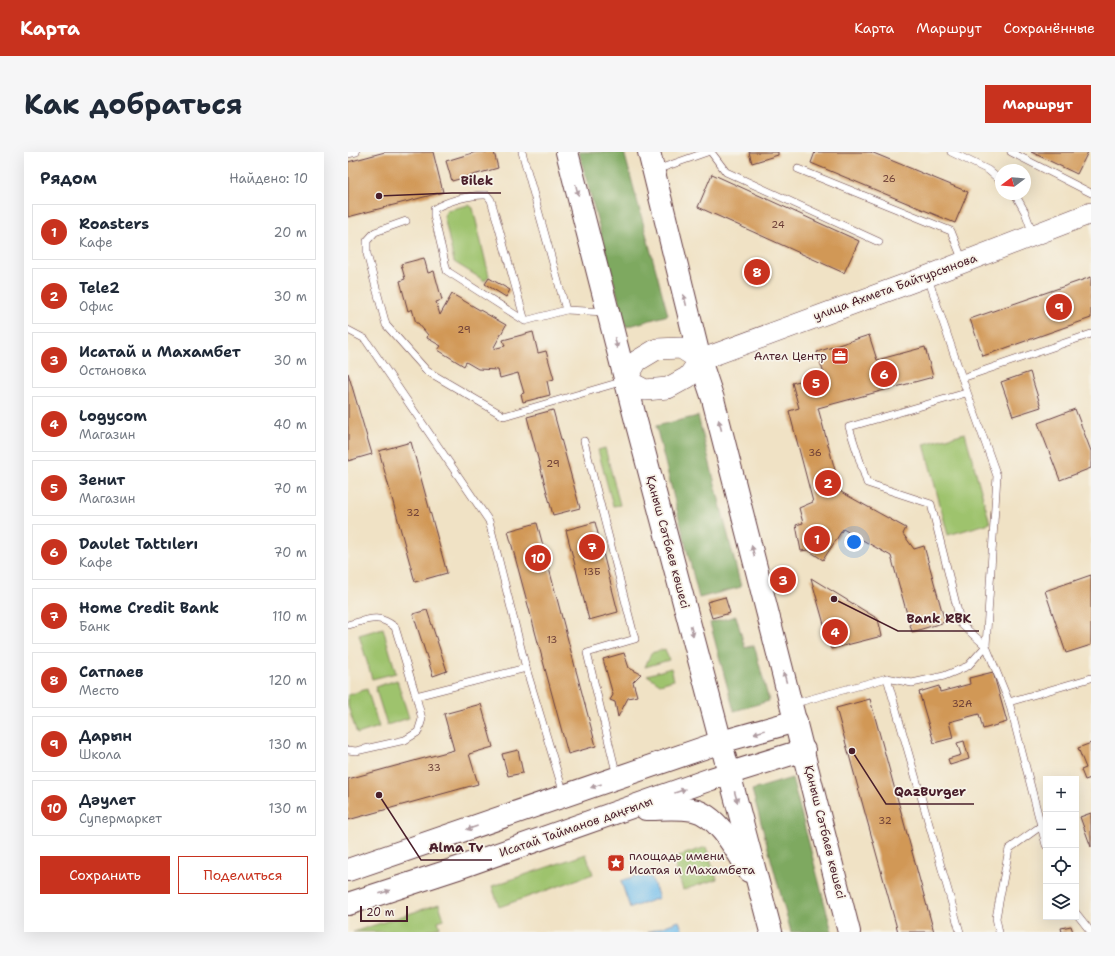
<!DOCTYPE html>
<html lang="ru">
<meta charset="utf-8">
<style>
body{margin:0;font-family:"Shantell Sans",sans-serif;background:#f6f6f7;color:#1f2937}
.controls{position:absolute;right:12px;bottom:12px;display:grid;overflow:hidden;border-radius:0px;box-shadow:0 4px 16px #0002}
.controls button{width:36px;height:36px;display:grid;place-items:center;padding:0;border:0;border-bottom:1px solid #e0e1e3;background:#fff;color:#1f2937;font:20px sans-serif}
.compass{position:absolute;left:647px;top:12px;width:36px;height:36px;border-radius:50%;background:#fff;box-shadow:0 4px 16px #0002;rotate:254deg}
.scale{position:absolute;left:12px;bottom:10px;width:48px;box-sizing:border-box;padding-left:4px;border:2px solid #4a1f2b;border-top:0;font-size:11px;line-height:14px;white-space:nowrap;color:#4a1f2b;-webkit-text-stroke:3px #f7f3e8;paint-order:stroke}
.you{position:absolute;left:506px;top:390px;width:14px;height:14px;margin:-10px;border:3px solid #fff;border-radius:50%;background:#1a73e8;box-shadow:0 0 0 6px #1a73e833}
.badge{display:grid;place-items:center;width:26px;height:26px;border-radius:50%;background:#c8321e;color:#fff;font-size:13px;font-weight:700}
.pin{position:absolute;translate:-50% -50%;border:2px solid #fff;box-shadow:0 1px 4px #0006}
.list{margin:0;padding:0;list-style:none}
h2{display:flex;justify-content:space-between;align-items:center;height:52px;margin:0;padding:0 16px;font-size:17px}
h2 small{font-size:13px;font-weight:400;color:#747a83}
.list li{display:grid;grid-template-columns:26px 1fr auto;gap:12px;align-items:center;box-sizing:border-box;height:56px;margin:0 8px 8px;padding:0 8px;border:1px solid #e0e1e3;border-radius:0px}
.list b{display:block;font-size:15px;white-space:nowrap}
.list p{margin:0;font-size:13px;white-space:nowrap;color:#747a83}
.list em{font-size:13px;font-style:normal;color:#747a83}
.actions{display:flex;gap:8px;padding:12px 16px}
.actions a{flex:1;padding:9px 0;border:1px solid #c8321e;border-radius:0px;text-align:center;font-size:14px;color:#c8321e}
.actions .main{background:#c8321e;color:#fff}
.icon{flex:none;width:22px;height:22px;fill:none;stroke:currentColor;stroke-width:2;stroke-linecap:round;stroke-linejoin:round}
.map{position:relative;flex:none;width:743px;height:780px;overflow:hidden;border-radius:0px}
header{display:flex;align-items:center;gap:24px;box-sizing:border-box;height:56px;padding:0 20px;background:#c8321e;color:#fff}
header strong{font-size:19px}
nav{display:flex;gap:22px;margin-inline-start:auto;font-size:14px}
.intro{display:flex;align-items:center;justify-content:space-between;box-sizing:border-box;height:96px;padding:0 24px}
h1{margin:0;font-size:28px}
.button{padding:10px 18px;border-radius:0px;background:#c8321e;color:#fff;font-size:14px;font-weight:700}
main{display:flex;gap:24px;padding:0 24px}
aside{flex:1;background:#fff;border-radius:0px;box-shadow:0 4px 16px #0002}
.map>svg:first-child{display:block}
.green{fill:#9ec36d;stroke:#74714c}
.forest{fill:#7ea960;stroke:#646446}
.water{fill:#74bfed;stroke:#5f6f8c}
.building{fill:#d19857}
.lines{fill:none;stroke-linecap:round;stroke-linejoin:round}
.lane-casing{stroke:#633c42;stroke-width:8}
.secondary-casing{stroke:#633c42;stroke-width:22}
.primary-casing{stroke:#633c42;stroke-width:24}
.lane{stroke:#fff;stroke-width:7}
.secondary{stroke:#fff;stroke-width:21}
.primary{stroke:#fff;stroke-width:22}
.oneway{fill:#ae9aa0}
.labels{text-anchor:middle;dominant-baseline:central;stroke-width:3.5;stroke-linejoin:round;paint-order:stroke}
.number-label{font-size:10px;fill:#6c3d36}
.street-label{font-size:12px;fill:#4a1f2b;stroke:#f7f3e8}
.poi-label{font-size:12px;fill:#4a1f2b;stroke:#f7f3e8;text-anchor:end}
.leader{fill:none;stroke:#4a1f2b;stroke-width:1.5}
.callout-dot{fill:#4a1f2b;stroke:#f7f3e8;stroke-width:1.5}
.callout-label{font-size:13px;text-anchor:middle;font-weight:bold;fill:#4a1f2b;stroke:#f7f3e8;stroke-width:3.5;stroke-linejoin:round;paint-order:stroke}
</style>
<header>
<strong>Карта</strong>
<nav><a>Карта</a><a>Маршрут</a><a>Сохранённые</a></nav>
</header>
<div class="intro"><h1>Как добраться</h1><a class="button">Маршрут</a></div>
<main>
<aside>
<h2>Рядом<small>Найдено: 10</small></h2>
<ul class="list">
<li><span class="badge">1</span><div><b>Roasters</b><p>Кафе</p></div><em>20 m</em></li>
<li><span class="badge">2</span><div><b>Tele2</b><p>Офис</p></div><em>30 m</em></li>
<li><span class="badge">3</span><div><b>Исатай и Махамбет</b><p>Остановка</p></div><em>30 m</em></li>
<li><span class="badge">4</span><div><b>Logycom</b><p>Магазин</p></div><em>40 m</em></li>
<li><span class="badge">5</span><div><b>Зенит</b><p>Магазин</p></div><em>70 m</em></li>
<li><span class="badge">6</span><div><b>Daulet Tattılerı</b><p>Кафе</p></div><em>70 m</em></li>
<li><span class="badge">7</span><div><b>Home Credit Bank</b><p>Банк</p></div><em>110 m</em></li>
<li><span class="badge">8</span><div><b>Сатпаев</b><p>Место</p></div><em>120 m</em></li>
<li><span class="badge">9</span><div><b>Дарын</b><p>Школа</p></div><em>130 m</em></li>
<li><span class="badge">10</span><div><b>Дәулет</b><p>Супермаркет</p></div><em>130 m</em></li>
</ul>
<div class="actions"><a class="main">Сохранить</a><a>Поделиться</a></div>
</aside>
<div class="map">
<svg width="743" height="780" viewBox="0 0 743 780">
<rect width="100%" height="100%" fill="#f7f3e8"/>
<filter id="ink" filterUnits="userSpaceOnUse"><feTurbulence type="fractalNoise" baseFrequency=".025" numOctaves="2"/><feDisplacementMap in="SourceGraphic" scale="8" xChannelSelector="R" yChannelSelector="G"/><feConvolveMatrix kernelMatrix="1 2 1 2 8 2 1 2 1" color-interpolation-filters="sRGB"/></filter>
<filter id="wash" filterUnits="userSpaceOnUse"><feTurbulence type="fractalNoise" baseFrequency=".012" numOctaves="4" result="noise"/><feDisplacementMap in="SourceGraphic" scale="16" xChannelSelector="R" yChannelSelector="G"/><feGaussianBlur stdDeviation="0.9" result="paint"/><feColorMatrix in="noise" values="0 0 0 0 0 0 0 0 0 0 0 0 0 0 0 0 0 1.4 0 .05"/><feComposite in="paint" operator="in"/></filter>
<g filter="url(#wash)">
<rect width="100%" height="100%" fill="#f0e2c5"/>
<g class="green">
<polygon points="121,53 125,56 141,124 137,129 106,110 96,64 99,58"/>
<polygon points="617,281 642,371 600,383 576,292"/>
<polygon points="257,296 272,353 265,354 250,298"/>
<polygon points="35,476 48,521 24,527 11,483"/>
<polygon points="317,497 321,508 297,515 303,501"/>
<polygon points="323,516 326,528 312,532 299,523"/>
<polygon points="49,528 61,566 39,573 27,535"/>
<polygon points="19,537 31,575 9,582 0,554 0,543"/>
<polygon points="358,695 369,727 335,738 325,706"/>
<polygon points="238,702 245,722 151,755 144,734"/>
<polygon points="91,752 96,767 90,769 92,775 76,780 5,780"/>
</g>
<g class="forest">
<polygon points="231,0 276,0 320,163 278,175"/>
<polygon points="350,264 393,435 351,446 308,274"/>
<polygon points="388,464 397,496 406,493 421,549 386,559 362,471"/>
<polygon points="444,626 484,780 443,780 404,638"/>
</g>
<g class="water">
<polygon points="301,719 311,746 282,756 273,729"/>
<polygon points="331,769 335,780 300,780"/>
</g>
<g id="blocks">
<g class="building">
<polygon points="37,0 85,0 95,40 0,65 0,10"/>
<polygon points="128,0 146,0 150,16 104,29 98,9"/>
<polygon points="401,0 430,0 430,3 404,11"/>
<polygon points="467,0 523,0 620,40 607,71 463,11"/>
<polygon points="683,0 740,0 729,22"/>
<polygon points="364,22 511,89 496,121 350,55"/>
<polygon points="76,106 80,121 86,119 94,148 88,150 92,163 104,142 158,173 145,197 157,194 155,188 185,180 190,201 198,199 206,227 199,229 202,243 175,250 173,242 176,241 170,221 152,226 150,218 130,217 118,210 116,214 90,198 93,194 79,186 80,183 70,171 68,171 64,157 60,159 52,129 57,127 53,112"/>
<polygon points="743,125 743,166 635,204 622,167"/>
<polygon points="141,126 162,138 158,145 137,132"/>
<polygon points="521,183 529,208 577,195 585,225 470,256 493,340 558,376 555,382 566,397 576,394 597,470 564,480 543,404 495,377 475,408 460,398 453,399 448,373 455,371 451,356 465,350 441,259 451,256 444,231 476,222 469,200"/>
<polygon points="682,220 693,255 665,264 653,230"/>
<polygon points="0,221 24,302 0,309"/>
<polygon points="727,257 743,299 743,316 712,328 690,271"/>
<polygon points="205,258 232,356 205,363 179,265"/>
<polygon points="63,290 99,421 67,430 31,299"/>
<polygon points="247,370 270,460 241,468 218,378"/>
<polygon points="189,371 248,594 220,602 160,379"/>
<polygon points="743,423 743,493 718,501 697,439"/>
<polygon points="463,426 530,467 534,484 483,497"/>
<polygon points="377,445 382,461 364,466 359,450"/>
<polygon points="79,458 99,519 85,524 65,462"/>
<polygon points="276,501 281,516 293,522 285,530 289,544 280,546 270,565 267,550 262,548 265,543 255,507"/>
<polygon points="645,520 659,570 635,577 631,562 601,570 605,586 586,591 571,540 591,534 592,540 622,532 621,526"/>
<polygon points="522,547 586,780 550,780 488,556"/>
<polygon points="133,552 145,595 121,602 130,632 0,668 0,627 106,598 96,562"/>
<polygon points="616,589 621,607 602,613 600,607 613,603 609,591"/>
<polygon points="743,591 743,626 737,628 733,618 738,616 730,596"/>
<polygon points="170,598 175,621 160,624 154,602"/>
<polygon points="743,661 743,695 732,665"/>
<polygon points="723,774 725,780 714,780 713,776"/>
</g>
</g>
</g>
<g filter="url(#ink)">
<use href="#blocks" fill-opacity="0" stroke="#633c42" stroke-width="1"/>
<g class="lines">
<defs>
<g id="lane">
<polyline points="174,0 218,158 258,160"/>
<polyline points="363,0 378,20 531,90"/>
<polyline points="603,0 640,18 653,29"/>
<polyline points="663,0 743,41"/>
<polyline points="0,2 8,0"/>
<polyline points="450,17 603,79 615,109"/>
<polyline points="308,18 359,0"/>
<polyline points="667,42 677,60 685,82"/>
<polyline points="58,69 27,80 19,89 19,102 38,173 79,219 156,264 276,229"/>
<polyline points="580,126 614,226"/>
<path d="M177 169 99 119 86 64V57C99 49 124 42 139 43L143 48 177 169 218 158"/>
<polyline points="0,178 17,187 141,369 178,516 216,642"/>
<polyline points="618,241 501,275 519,331 583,352 613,472 638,494 661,550 743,526"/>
<polyline points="236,289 287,487 239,501 269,624"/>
<path d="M0 473C20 468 29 461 47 475L68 544 178 516"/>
<polyline points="539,526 612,780"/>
<polyline points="661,550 698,693"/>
<polyline points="444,552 539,526 564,531 596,524 620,514 638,494 649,324 614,226 743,182"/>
<polyline points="0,598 8,599 57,588 70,580 74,567 68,544"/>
<polyline points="728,761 743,780"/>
<polyline points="651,780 648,766 661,697 693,674"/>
</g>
<g id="secondary">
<polygon points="333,196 352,208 340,225 320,236 297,238 278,228 289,209 309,197"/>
<polyline points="352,208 580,124 743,61"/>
</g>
<g id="primary">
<polyline points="219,0 288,269 423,780"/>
<polyline points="301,0 352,208 365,247 501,780"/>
<path d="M298 657C313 657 330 655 345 658 369 662 389 699 401 719"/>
<polyline points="0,718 373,590 448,569"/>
<polyline points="0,752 110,716 363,627 456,598"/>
</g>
</defs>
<use href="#lane" class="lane-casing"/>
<use href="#secondary" class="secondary-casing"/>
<use href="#primary" class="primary-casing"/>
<use href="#lane" class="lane"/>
<use href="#secondary" class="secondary"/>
<use href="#primary" class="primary"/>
</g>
<defs><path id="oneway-solid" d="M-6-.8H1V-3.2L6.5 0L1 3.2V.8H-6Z"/></defs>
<g class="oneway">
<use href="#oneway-solid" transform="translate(229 38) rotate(76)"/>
<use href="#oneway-solid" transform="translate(337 148) rotate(-104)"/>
<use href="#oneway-solid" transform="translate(268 191) rotate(76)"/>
<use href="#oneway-solid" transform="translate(372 273) rotate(-105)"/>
<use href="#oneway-solid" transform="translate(405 399) rotate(-105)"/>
<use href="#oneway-solid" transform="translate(344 479) rotate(75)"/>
<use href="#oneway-solid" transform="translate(437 525) rotate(-105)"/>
<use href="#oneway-solid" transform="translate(411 580) rotate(164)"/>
<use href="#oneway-solid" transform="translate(248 634) rotate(161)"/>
<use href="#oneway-solid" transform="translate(332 639) rotate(-20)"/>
<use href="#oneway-solid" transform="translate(388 645) rotate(75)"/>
<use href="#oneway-solid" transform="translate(124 676) rotate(161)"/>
<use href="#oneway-solid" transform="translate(37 740) rotate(-18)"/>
</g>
</g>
<defs>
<symbol id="office-square" viewBox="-11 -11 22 22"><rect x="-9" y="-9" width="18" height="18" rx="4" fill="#c8321e" stroke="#f7f3e8"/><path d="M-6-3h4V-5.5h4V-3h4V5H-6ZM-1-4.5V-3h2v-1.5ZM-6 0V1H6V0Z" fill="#fff"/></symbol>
<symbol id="sight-square" viewBox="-11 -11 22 22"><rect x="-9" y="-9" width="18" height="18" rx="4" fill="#c8321e" stroke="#f7f3e8"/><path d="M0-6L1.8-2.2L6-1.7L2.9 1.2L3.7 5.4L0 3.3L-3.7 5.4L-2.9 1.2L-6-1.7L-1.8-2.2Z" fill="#fff"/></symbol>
</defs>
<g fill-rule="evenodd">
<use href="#office-square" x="482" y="194" width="20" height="20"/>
<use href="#sight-square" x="258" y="701" width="20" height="20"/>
</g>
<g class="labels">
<g class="number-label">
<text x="541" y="26">26</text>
<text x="430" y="72">24</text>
<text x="116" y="177">29</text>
<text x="467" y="300">36</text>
<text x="205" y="311">29</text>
<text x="65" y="360">32</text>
<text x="244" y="419">13Б</text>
<text x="204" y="487">13</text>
<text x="614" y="551">32А</text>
<text x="86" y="615">33</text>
<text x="537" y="668">32</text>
</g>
<g class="street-label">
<text transform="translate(547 135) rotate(-20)">улица Ахмета Байтурсынова</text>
<text transform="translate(320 390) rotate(75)">Қаныш Сәтбаев көшесі</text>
<text transform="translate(228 675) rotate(-19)">Исатай Тайманов даңғылы</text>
<text transform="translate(477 680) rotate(76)">Қаныш Сәтбаев көшесі</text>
</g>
<g class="poi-label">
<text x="479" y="204">Алтел Центр</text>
<text x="281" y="704" text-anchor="start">площадь имени<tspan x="281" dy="14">Исатая и Махамбета</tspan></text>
</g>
</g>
<path class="leader" d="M31 44L104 41H153M486 447L550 479H631M504 599L538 652H626M31 643L73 708H144"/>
<g class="callout-dot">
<circle cx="31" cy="44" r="4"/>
<circle cx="486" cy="447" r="4"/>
<circle cx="504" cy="599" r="4"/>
<circle cx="31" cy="643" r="4"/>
</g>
<g class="callout-label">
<text x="129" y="33">Bilek</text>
<text x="591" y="471">Bank RBK</text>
<text x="582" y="644">QazBurger</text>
<text x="108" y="700">Alma Tv</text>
</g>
</svg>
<div class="controls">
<button>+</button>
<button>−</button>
<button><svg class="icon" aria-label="locate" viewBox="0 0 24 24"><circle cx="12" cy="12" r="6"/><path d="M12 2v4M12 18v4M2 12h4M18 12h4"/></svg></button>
<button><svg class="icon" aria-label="layers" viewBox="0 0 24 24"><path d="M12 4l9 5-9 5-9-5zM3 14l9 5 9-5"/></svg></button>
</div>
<svg class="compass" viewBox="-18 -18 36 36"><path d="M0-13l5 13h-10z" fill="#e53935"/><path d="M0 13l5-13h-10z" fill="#747a83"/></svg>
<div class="scale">20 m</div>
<div class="you"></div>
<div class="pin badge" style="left:469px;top:387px">1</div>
<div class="pin badge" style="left:480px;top:331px">2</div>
<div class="pin badge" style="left:435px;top:428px">3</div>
<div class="pin badge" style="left:487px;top:480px">4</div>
<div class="pin badge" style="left:468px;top:231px">5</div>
<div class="pin badge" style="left:536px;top:222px">6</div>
<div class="pin badge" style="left:244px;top:395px">7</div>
<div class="pin badge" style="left:409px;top:120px">8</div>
<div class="pin badge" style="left:711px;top:155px">9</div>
<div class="pin badge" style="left:190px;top:406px">10</div>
</div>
</main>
